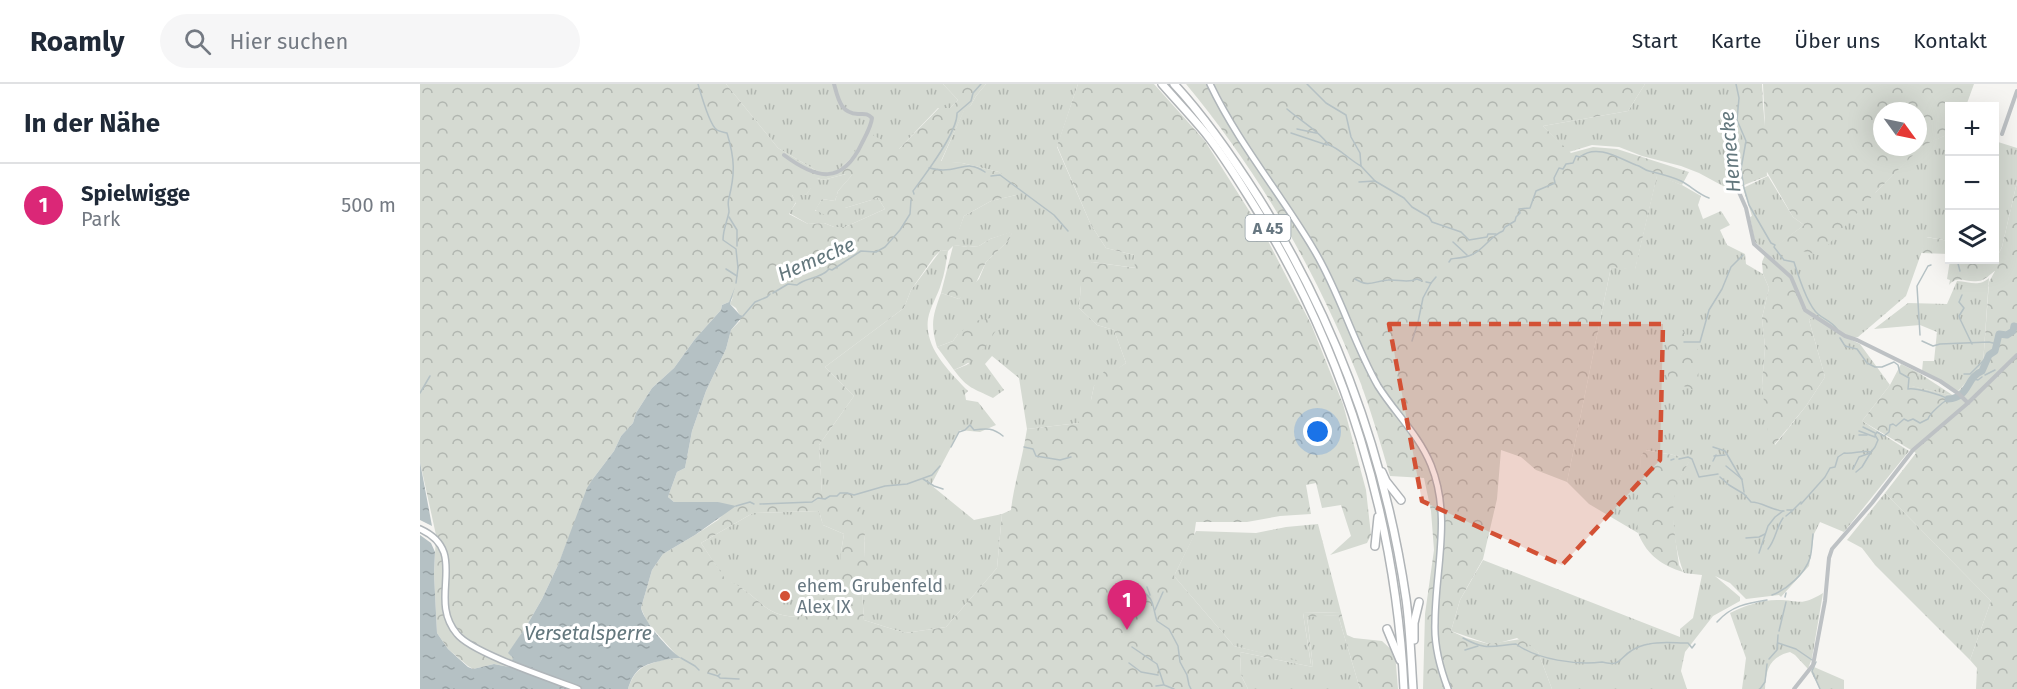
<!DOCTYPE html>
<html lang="de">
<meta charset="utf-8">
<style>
body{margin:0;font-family:"Fira Sans",sans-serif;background:#f6f6f7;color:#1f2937}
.controls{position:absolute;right:18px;top:18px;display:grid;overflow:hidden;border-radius:0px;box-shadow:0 6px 24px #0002}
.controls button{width:54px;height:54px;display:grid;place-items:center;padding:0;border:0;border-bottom:2px solid #e0e1e3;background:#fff;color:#1f2937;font:30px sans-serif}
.compass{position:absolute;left:1453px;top:18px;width:54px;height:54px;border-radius:50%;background:#fff;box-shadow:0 6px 24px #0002;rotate:123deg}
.you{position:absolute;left:898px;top:348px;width:21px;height:21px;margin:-15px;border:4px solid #fff;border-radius:50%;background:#1a73e8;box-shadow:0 0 0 9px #1a73e833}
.badge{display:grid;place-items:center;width:39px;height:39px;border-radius:50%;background:#db2777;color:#fff;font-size:20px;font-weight:700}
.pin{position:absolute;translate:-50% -50px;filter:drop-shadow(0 2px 3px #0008)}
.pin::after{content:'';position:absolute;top:32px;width:21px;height:18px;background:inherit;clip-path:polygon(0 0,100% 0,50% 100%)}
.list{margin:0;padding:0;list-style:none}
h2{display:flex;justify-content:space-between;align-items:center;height:78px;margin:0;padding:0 24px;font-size:26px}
h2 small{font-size:20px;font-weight:400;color:#747a83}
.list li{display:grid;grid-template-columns:39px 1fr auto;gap:18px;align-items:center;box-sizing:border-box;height:84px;padding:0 24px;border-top:2px solid #e0e1e3}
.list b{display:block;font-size:22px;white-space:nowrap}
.list p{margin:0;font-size:20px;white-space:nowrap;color:#747a83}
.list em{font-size:20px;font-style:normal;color:#747a83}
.icon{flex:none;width:33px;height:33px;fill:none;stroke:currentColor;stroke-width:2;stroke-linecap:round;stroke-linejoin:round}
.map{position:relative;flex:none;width:1597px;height:605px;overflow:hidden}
header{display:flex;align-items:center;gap:36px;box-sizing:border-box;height:84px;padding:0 30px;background:#fff;border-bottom:2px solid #e0e1e3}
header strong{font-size:28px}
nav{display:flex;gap:33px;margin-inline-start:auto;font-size:21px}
.search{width:420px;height:54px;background:#f6f6f7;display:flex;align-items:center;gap:15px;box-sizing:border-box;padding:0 21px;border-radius:33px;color:#747a83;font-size:22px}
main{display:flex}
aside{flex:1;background:#fff}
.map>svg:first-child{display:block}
.grass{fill:url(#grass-tufts)}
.forest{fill:url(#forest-crowns);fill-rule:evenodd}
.water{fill:url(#water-ripples)}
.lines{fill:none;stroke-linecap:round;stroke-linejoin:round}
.stream{stroke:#b5c1c4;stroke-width:1.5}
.river{stroke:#b5c1c4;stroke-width:7}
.secondary-casing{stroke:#afb5b9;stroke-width:8}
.motorway-casing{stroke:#b0b4b7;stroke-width:10}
.minor{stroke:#bdc1c4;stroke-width:4}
.secondary{stroke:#fff;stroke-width:5}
.motorway{stroke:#fff;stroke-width:7}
.marked{fill:#d35135;fill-opacity:0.2;stroke:#d35135;stroke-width:4.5;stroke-dasharray:12 8;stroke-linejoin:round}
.poi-dot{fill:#d35135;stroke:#fff;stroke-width:2}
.labels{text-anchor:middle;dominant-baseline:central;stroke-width:6;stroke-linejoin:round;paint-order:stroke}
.shield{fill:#fff;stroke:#95a0a7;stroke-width:1.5}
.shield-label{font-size:16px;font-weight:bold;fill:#677781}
.poi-label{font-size:18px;fill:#677781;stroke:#fff;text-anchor:start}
.water-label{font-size:20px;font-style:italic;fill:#63777d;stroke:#fff}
</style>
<header>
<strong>Roamly</strong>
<div class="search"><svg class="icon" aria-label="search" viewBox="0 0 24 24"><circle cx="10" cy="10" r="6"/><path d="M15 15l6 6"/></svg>Hier suchen</div>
<nav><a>Start</a><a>Karte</a><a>Über uns</a><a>Kontakt</a></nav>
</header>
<main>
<aside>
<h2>In der Nähe<small></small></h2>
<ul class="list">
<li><span class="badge">1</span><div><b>Spielwigge</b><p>Park</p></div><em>500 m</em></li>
</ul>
</aside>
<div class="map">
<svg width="1597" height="605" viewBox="0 0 1597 605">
<defs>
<pattern id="grass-tufts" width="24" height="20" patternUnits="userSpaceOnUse" patternTransform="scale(1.5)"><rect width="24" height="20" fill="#d5dad2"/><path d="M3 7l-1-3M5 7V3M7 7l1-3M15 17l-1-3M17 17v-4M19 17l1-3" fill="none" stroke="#b1b6b0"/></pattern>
<pattern id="forest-crowns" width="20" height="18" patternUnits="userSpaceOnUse" patternTransform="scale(1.5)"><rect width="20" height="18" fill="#d5dad2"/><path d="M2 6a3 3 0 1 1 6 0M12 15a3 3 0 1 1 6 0" fill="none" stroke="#b1b6b0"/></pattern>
<pattern id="water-ripples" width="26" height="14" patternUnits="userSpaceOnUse" patternTransform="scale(1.5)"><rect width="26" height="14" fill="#b5c1c4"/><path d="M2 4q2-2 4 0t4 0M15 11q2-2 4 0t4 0" fill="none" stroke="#97a2a5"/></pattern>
</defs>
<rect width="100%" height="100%" fill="#f6f5f2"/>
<g class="grass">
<polygon points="306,0 523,0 538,16 530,24 518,24 479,65 432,73 417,87 402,90 358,64"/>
<path d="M566 0H658L637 63 671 141 686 164 714 171 716 184 672 178 661 201 659 224 677 241 694 246 706 279 674 302 671 316 659 339 607 345 599 294 572 272 565 280 584 306 573 314C553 304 548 305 534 286L549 280 538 250 533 257 517 263C510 240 513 231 521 209L539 215 559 195 566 178 589 156 592 148 570 155 559 162 548 163 533 161 544 132 571 117 596 111 579 88 542 79 521 78 544 26 551 21 556 12Z"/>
<polygon points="1225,0 1342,0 1347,92 1314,105 1303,102 1279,89 1261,82 1222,72 1199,63 1172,61 1149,68 1123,42 1208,27"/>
<polygon points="1529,50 1529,157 1507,153 1486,212 1438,253 1431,254 1388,228 1384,222 1372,192 1335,158 1330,133 1332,132 1323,104 1348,92 1373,133 1384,141 1358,161 1456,108 1502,61"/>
<polygon points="1575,57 1597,64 1597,98 1582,163 1574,179 1556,176 1574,176"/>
<polygon points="426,90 433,90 418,107 415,117 402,115 395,127 425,124 458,114 465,125 425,143 414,143 404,139 388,140 369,129 376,119 372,111 386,111 397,94 403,96"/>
<path d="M1237 91 1262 101 1281 112 1278 121 1283 135 1301 127 1310 141 1300 146 1307 161 1325 170 1326 180 1343 190 1349 204 1342 234 1345 263 1342 302 1355 361 1386 322 1405 293 1389 236 1393 233 1425 253 1440 260 1470 301 1442 337 1489 367 1424 448 1400 438 1394 450 1389 482 1361 513 1359 511 1326 515 1310 499 1295 492 1320 513V517L1293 532 1265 568 1261 587 1267 605H1132L1118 568 1097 554 1075 560H1069L1031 547 1040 516 1063 476 1260 553V545L1273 534 1282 491 1264 489C1256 471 1250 431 1254 412 1256 399 1262 388 1269 378L1259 372 1226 366 1221 372 1218 449 1169 420 1147 398 1191 183 1215 185Z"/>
<path d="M521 166 528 167C526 178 525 189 521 200 518 211 510 223 508 235 504 264 530 288 548 307L545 310 546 316 558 318 576 341 560 348 540 346 511 401 554 436 582 430 577 484 526 543 485 549 444 536 441 494 444 474 445 447 413 409 402 408 399 361 434 312 405 283 484 224 491 206Z"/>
<path d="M1569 194 1563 280 1538 307 1502 287 1503 277H1514L1517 248 1500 241 1454 245 1488 219 1527 220 1537 197C1550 198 1559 203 1569 194Z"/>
<polygon points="1499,289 1534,312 1491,302"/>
<polygon points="1465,409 1571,517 1550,576 1455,481 1442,464 1427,456"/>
<path d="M399 427 403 441 424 450 421 468V527C397 532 364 539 344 522 332 512 321 501 306 497L281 459 333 429Z"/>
<polygon points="898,440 921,528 883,529 891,581 814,562 754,492 776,447 836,449 866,443"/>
<path d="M1403 509 1392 574 1388 585 1375 571 1370 568C1350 573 1346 584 1345 605H1322L1326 574 1310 529C1324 522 1341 516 1357 516 1381 516 1380 523 1403 509Z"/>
<polygon points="918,531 940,605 828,605 821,591 820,568 893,583 887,532"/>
<polygon points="1394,583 1424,596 1424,605 1400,605 1391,588"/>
</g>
<g class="forest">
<path d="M0 0H306L358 64 402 90 417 87 432 73 445 47 479 65 519 24H530L538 16 523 0H566L556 12 551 21 544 27 521 77 542 79 579 88 604 106 596 111 571 117 544 132 534 161 548 163 559 162 570 155 593 147 589 156 566 178 553 205 539 215 521 209 533 162 528 167 521 166 514 173 491 206 484 224 405 283 434 312 399 361 402 408 437 407 445 447 444 473 453 479 441 494 444 536 485 549 526 543 577 484 582 430 591 426C594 399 603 373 607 345L659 339 655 321 671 316 674 302 685 286 692 288 706 279 694 246 677 241 659 224 661 201 658 191 672 178 715 184 714 171 686 164 671 141 637 62 658 0H734L785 57 847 155 891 240 923 320 946 406 951 451 947 459 910 471 931 452 921 421 902 424 896 399 886 401 891 430 860 432 827 438H776L774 452 754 492 814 562 891 580 883 529 921 528 927 551 934 554 962 557 975 569 978 605H940L918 531 887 533 893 583 820 568 821 591 828 605H208C214 587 221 582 239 577 247 575 252 574 259 574L227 538 221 524 232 486 243 470 275 451 298 436 305 428 298 418H254L248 413 257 388 265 384 272 347 286 307 306 265 311 246 320 237V232L316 224 310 220 313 213 309 218 302 221 301 226 275 255 254 284 232 304 216 329 213 339 201 352 194 367 172 396 138 481 122 515 107 541 89 569 93 574 89 583 74 580 53 585 48 582 28 565 17 549 14 490 16 451 0 378ZM426 90 432 91 418 107 415 117 402 115 395 126 409 133 421 132 425 124 458 114 465 125 425 143H414L404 139 388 140 369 130 376 118 372 111H386L391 104H396L397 94 403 96ZM399 427 403 441 424 450 421 468 420 527C396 532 364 539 344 522 332 512 321 501 306 496L281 459 333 429Z"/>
<path d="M766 0H1225L1208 27 1123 42 1151 69 1173 63 1197 65 1269 88 1262 101 1237 92 1215 186 1191 183 1147 398 1116 386 1101 373 1081 366 1077 415 1063 475 1040 516 1031 547 1046 554 1069 560 1101 555 1118 568 1132 605H1003L1005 530 1014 466 1011 427 1004 394 970 392C961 361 952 330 941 300 899 192 840 89 766 0Z"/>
<path d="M1316 0H1340L1345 42 1343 0H1554L1546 22H1530L1529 50 1502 62 1456 108 1399 171 1357 161 1384 141 1373 133 1347 88 1322 102 1320 88 1325 59 1316 39 1318 15ZM1462 27H1498V63H1462Z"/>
<path d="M1597 98V605H1556L1557 584 1550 576 1571 517 1465 409 1496 369 1442 337 1470 301 1481 280 1499 289 1492 302 1534 312 1563 280 1569 198 1575 187C1571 189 1565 197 1558 197 1546 199 1538 190 1529 201L1530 196 1527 195 1530 176H1556L1574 179 1582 163Z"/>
<polygon points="1506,153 1529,157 1529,170 1501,169"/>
<polygon points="1345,171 1371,194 1384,227 1393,233 1389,236 1405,293 1386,322 1354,361 1349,355 1342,302 1345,263 1342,234 1349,204 1343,190 1342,178"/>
<path d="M571 234 578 243C564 265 558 276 534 286L517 263 533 257 538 250 555 237Z"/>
<polygon points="1261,245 1283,272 1278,278 1279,308 1248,296 1247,251"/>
<path d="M1225 366 1259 372 1270 377C1245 412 1254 441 1259 481L1263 488C1243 482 1227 471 1219 451 1215 443 1220 385 1221 372Z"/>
</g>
<g class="water">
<path d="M315 203 310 220 320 231 323 232 311 246 306 265 286 307 272 347 265 384 257 388 248 413 254 418H298L316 422 275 451 243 470 232 486 221 524C225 539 249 566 261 574 251 574 245 576 236 578 219 582 213 589 208 605H0V451L11 459 15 468 14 490 17 549 28 565 48 583 53 585 74 580 89 583 93 574 88 569 107 541 122 515 138 481 167 404 172 396 194 367 201 352 213 339 216 329 232 304 254 284 275 255 301 226 302 221 309 218Z"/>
<polygon points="0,378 12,442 0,436"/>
</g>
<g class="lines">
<g class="stream">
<path d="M278 0C280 7 290 42 297 46 300 48 304 48 307 49 315 75 315 90 309 114 307 119 309 123 309 128 307 138 303 145 303 156L316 165 318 184 316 199"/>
<polyline points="887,0 906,19 926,31 931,53 940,69 941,82 955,97 984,114 992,123 1009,133 1012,138 1041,148 1049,156 1067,153 1068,150 1076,150"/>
<path d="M1316 0 1319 14 1317 36 1326 57 1321 85 1324 104 1329 121 1351 159 1355 161 1354 163 1364 176 1374 178C1378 191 1388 222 1398 230 1405 236 1412 238 1417 245"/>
<path d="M867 25C882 38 898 46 909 61 919 64 931 77 941 82"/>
<polyline points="877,45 896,49"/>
<polyline points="871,49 907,61"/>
<path d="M509 84C514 85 519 86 523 86 541 86 548 76 565 88"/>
<polyline points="571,92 580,91 634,131 648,147"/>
<polyline points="939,98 955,97"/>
<path d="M494 110 493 107C505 91 538 48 537 29L551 17 553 9 561 0"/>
<polyline points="309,133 317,146 317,162"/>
<polyline points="1033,158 1047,171"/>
<polyline points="1537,176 1540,187"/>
<path d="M1029 178 1031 175C1037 174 1045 174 1051 171 1063 167 1071 151 1083 147L1085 143 1095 137 1096 133 1100 129 1099 125 1110 124 1116 107 1135 99 1134 94 1139 84 1143 85 1146 80 1153 79 1156 72 1160 73C1177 59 1200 75 1216 81 1221 82 1224 86 1229 87 1240 90 1250 92 1261 97 1271 102 1278 110 1289 114"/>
<polyline points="306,185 317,192"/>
<path d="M935 195C950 204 953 197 968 196 979 195 987 200 997 195L1002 197"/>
<polyline points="1006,198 1011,199 1016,193"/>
<path d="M353 209 368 200 377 201C386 193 401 195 409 185L412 186 441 167 456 168 465 163 480 146 490 130 491 116"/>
<polyline points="1542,211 1539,218 1544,224 1539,232 1540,235 1552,260"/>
<polyline points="323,232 335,218 347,213 350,210"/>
<polyline points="1500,251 1497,202 1508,182 1511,181"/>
<polyline points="992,257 998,238 1003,214 1011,199"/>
<polyline points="1502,257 1513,262 1520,260 1569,258 1577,260"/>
<polyline points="1264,258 1280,258 1289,226 1302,205 1311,183 1323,171"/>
<polyline points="1544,290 1550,290 1569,271"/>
<polyline points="1565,291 1575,286"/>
<polyline points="1554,295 1558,296 1562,293"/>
<polyline points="0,309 10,292"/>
<polyline points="1443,343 1455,349"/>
<polyline points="1439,347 1455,353"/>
<polyline points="1439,351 1447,351"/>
<path d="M531 363 539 348 545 346 550 341 554 346C567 344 573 344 583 352"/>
<polyline points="604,363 613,365 616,372 640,376 651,373"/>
<polyline points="1293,363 1305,367 1322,396 1324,408"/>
<polyline points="1294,372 1305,371"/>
<polyline points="1259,375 1268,373 1272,375 1279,393 1298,390"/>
<polyline points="1251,376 1254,375"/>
<polyline points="1293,377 1296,371"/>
<polyline points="1306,382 1322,395"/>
<polyline points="1433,385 1439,373 1450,369"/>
<polyline points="1436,388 1442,383 1451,368"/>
<path d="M1300 393 1309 401 1324 410 1331 418C1343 418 1352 427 1364 427"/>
<polyline points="503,395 514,402 523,405"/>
<polyline points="340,420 392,418 398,414 405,415 410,412 417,412 420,409 427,409 434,411 465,402 487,400 512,391 520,382"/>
<path d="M1381 420 1405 393 1410 384 1415 383 1418 373 1424 369C1434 370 1442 366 1451 368L1455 363 1458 356 1455 351 1457 348 1464 352 1469 348 1470 341 1473 340 1476 342 1484 335 1488 337 1493 335 1500 339 1508 335C1510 329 1522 319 1528 315 1522 311 1494 303 1488 305L1489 294 1480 289 1478 281 1474 278 1462 283H1455L1447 279 1437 265 1425 262 1420 254"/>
<polyline points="316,422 330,418 334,420"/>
<polyline points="1367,426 1373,426 1381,418"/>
<polyline points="1366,432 1372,427"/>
<polyline points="1326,454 1339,453 1345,450"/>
<path d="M1348 465C1356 455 1356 444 1363 434"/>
<polyline points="1339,469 1348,442 1355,433 1363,427"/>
<polyline points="727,503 730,511"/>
<path d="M718 506C735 512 732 522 737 537L749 545 758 562 760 578 767 591 769 601 771 605"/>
<path d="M1352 511C1366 506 1385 490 1390 474 1392 467 1392 458 1393 450"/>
<polyline points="1365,513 1366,509"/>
<polyline points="735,526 743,508"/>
<path d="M1297 538C1311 522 1327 519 1347 516"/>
<polyline points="1359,547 1366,518"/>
<path d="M1043 554C1067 567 1071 562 1096 560 1118 576 1156 581 1182 578 1201 583 1199 574 1211 567 1217 563 1222 561 1229 560 1241 557 1255 559 1268 559L1272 564 1275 560"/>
<polyline points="1358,559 1376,565 1392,576"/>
<polyline points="712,563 737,580 744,601 754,605"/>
<polyline points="1045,566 1058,562"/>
<polyline points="261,574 275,582 279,586"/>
<polyline points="1349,575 1357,566 1358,551"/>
<polyline points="1396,578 1392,587 1400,605"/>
<polyline points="709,579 721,588 738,591"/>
<polyline points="288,589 298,592 300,590"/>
<polyline points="298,592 300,594 319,595"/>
<polyline points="736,602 743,601"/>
<polyline points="1340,605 1345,598 1347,580"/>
</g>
<path class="river" d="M1528 315C1550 314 1546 293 1562 287L1569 271 1575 267 1579 250 1587 251 1593 247 1594 242 1597 243"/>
<defs>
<g id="secondary">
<path d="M790 0C818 59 861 110 894 166 920 209 933 258 958 302 975 329 999 351 1011 381 1032 433 1015 485 1015 539 1014 561 1020 584 1028 605"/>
<path d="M0 445C51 468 6 514 37 550 52 569 132 595 158 605"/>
</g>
<g id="motorway">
<path d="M742 0C757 17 773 34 787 51 805 74 820 99 835 123 925 268 976 435 984 605"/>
<path d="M754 0C786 34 813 74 838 113 915 235 965 372 986 515 990 544 991 575 993 605"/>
<polyline points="962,388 966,397 981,416"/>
<polyline points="955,462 958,433"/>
<polyline points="967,545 980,576"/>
<polyline points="994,556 994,539 999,518"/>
</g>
</defs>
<use href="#secondary" class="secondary-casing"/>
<use href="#motorway" class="motorway-casing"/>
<g class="minor">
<polyline points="1582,50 1597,7"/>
<path d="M364 71C396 95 422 102 442 59 446 51 451 43 452 34 447 29 445 30 438 30 420 29 418 14 414 0"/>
<polyline points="1310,106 1318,106 1326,124 1334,160 1371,193 1385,226 1425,252 1437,256 1520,297 1539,310 1548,319"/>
<polyline points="1374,605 1393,581 1405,517 1409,474 1412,465 1452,419 1493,366 1548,319 1597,271"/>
</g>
<use href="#secondary" class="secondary"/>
<use href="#motorway" class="motorway"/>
</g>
<path class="marked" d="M969 240H1243L1240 376 1142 481 1002 417Z"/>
<circle class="poi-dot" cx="365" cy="512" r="6"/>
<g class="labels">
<rect class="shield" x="825.5" y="131" width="45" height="26" rx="4.5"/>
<g class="shield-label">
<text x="848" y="144">A 45</text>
</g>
<g class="poi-label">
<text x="377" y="502">ehem. Grubenfeld<tspan x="377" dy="21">Alex IX</tspan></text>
</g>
<g class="water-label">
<text transform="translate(1310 68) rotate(-95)">Hemecke</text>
<text transform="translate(396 175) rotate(-23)">Hemecke</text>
<text x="168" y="549">Versetalsperre</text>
</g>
</g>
</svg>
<div class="controls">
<button>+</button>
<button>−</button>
<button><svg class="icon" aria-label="layers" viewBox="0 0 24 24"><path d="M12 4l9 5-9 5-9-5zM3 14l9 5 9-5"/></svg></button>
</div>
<svg class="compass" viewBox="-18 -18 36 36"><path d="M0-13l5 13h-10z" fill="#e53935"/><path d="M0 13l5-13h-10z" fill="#747a83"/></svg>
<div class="you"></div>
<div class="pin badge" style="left:707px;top:546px">1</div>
</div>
</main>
